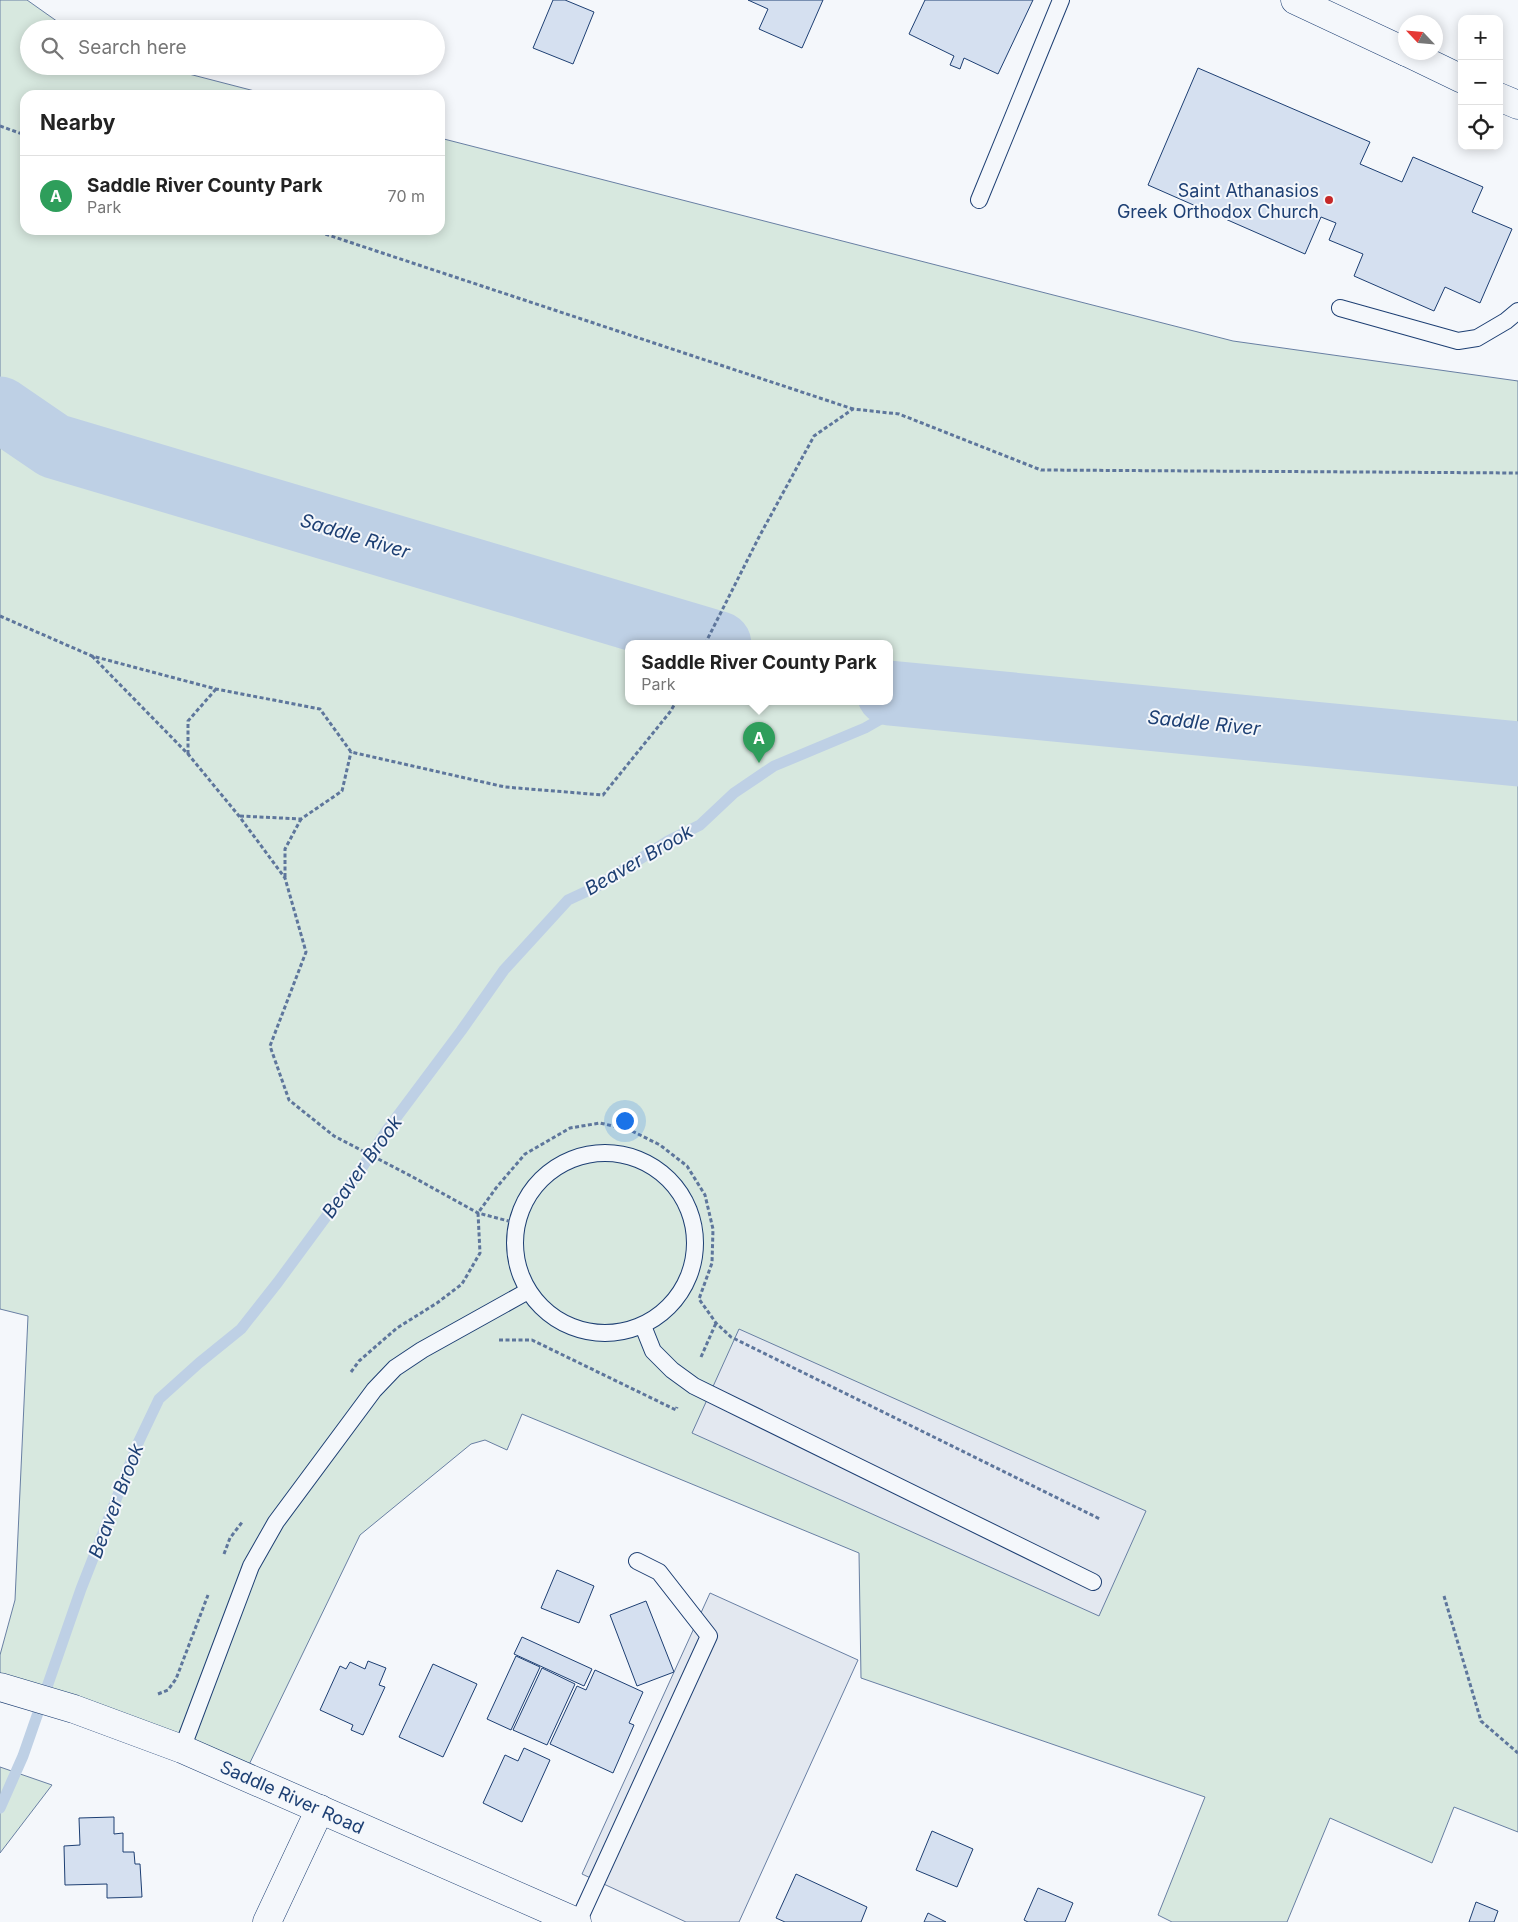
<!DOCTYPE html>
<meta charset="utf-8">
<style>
body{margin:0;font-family:Inter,sans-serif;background:#f2f2f2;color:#222}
.controls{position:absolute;right:15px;top:15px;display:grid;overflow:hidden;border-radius:10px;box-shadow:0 2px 12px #0003}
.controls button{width:45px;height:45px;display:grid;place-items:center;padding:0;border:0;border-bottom:1px solid #e0e0e0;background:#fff;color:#222;font:25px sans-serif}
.compass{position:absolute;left:1398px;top:15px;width:45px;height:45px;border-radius:50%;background:#fff;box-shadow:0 2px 12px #0003;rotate:296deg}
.you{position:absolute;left:624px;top:1120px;width:18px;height:18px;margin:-12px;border:4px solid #fff;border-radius:50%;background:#1a73e8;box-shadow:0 0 0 8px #1a73e833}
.badge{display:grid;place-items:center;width:32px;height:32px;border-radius:50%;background:#0b8043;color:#fff;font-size:16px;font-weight:700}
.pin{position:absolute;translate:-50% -41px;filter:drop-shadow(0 1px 2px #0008)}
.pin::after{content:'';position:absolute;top:26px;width:18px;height:15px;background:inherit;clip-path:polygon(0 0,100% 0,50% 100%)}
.popup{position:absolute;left:625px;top:640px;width:268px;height:65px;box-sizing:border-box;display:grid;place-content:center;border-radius:10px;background:#fff;filter:drop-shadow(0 1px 4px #0005);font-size:16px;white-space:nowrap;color:#767676}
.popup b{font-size:19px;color:#222}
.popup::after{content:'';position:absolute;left:50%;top:100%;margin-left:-10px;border:10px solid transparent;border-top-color:#fff}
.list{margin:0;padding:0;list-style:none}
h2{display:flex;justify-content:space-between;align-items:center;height:65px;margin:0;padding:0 20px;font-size:21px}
h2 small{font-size:16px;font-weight:400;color:#767676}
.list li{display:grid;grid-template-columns:32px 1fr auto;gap:15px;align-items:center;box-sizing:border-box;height:80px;padding:0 20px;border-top:1px solid #e0e0e0}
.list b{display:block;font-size:19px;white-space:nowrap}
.list p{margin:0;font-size:16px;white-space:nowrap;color:#767676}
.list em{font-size:16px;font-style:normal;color:#767676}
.icon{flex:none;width:28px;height:28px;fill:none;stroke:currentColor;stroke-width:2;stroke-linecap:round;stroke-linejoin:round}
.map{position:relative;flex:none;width:1518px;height:1922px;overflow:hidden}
.search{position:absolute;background:#fff;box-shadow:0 2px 12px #0003;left:20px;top:20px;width:425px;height:55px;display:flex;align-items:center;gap:12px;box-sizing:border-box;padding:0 18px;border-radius:28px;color:#767676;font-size:19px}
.panel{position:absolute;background:#fff;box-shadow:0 2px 12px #0003;left:20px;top:90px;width:425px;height:145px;border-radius:15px}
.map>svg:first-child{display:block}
.green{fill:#d7e8df;stroke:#687fa3;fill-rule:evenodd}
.parking{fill:#e3e8f0;stroke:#687fa3}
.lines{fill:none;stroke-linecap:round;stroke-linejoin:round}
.stream{stroke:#bed0e5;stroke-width:11}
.river{stroke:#bed0e5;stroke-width:65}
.building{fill:#d5e0f0;stroke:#1d3f73}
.lane-casing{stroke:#1d3f73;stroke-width:18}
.street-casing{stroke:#1d3f73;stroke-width:29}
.secondary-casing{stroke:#1d3f73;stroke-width:29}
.path{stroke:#5e769c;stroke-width:3;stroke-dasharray:4 2.5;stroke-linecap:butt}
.lane{stroke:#f4f7fb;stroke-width:16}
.street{stroke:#f4f7fb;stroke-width:28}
.secondary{stroke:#f4f7fb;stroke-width:28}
.poi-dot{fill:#c62828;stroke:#f4f7fb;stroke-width:2}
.labels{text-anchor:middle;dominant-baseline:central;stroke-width:4;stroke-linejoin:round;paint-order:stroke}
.poi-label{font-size:18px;fill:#1d3f73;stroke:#f4f7fb;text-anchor:end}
.street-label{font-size:18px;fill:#1d3f73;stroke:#f4f7fb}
.water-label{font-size:19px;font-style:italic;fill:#1d3f73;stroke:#f4f7fb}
</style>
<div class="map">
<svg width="1518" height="1922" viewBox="0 0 1518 1922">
<rect width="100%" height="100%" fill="#f4f7fb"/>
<g class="green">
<path d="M0 0H27L68 29H29V66H158L270 95H25V230H440V138L1233 341 1518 381V1832L1454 1807 1432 1863 1330 1818 1287 1922H1172L1158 1915 1205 1797 861 1678 859 1553 522 1414 507 1450 485 1440 471 1444 360 1535 244 1775 0 1687V1655L15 1600 28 1316 0 1309ZM629 644H889V702H629Z"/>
<polygon points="0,1767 52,1785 0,1853"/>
</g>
<g class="parking">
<polygon points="739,1329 1146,1511 1099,1616 692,1433"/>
<polygon points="710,1593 858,1660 739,1922 686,1922 582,1874"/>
</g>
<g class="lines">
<polyline class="stream" points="0,1808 23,1756 81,1589 139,1441 159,1399 199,1363 241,1329 278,1282 359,1172 387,1130 461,1031 504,970 568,900 596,887 668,841 700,825 734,793 774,766 865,728 921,696"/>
<g class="river">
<polyline points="0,409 54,446 719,644"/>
<polyline points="889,693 1518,754"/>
</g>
</g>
<g class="building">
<polygon points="553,0 565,0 594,12 573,64 533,48"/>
<polygon points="748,0 823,0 802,48 759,29 768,9"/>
<polygon points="925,0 1033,0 998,74 964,58 960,69 950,65 954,56 909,34"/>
<polygon points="1198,68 1370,142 1360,164 1402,182 1413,157 1483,187 1472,212 1512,229 1480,303 1445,287 1434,311 1354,276 1363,254 1329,240 1336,223 1321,217 1305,254 1148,185"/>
<polygon points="557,1570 594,1586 579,1623 541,1608"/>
<polygon points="646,1601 674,1672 637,1686 610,1615"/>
<polygon points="522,1637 592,1669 584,1686 514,1654"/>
<polygon points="516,1656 540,1667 511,1730 487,1719"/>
<polygon points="368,1661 386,1668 379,1685 385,1687 363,1735 351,1730 353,1725 320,1710 340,1666 346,1669 350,1662 365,1669"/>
<polygon points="433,1664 477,1684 443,1757 399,1737"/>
<polygon points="542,1668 575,1684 547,1745 513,1730"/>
<polygon points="595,1670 643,1692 629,1723 634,1725 613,1773 550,1744 577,1686 586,1690"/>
<polygon points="524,1748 550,1760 522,1822 483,1803 505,1755 518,1761"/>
<polygon points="114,1817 114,1834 123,1833 123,1852 134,1852 135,1864 140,1864 142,1897 107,1898 107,1884 65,1885 64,1846 80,1845 79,1818"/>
<polygon points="932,1831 973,1849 957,1887 916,1870"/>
<polygon points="796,1874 867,1907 861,1922 785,1922 776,1918"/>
<polygon points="1038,1888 1073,1903 1065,1922 1028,1922 1024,1920"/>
<polygon points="1476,1902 1498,1911 1494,1922 1469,1922"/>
<polygon points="928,1913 946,1922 924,1922"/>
</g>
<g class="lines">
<defs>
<g id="lane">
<polyline points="979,200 1061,0"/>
<polyline points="1340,308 1458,341 1477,338 1506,321 1518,311"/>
<circle cx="605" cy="1243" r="90"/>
<polyline points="643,1326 653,1351 672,1370 694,1386 1093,1582"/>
<polyline points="182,1749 251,1566 276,1522 374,1390 395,1368 422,1350 528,1291"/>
<polyline points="578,1922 709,1636 659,1572 637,1561"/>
</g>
<polyline id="street" points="267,1922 320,1809"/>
<g id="secondary">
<polyline points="1295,0 1406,52"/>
<polyline points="1406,52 1462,79"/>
<polyline points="1499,97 1518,105"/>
<polyline points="0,1687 74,1709 182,1749 577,1922"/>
</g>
</defs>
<use href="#lane" class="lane-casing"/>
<use href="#street" class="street-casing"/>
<use href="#secondary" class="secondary-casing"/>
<g class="path">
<polyline points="0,126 25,135"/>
<polyline points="313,230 853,409"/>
<polyline points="0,616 92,656 216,689 320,709 351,752 505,787 603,795 670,712 676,702"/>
<polyline points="705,644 759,537 814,436 853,409 899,414 1041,470 1518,473"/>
<polyline points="92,656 188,754 239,816 285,878 306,952 270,1046 289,1100 334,1136 411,1176 478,1213 516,1223"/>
<polyline points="188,754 188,721 216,689"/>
<polyline points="240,816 301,819 342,791 351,752"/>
<polyline points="285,877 285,849 301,819"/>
<polyline points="499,1340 532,1340 676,1410 677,1407"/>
<polyline points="701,1357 716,1323"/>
<polyline points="351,1372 359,1361 397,1328 437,1303 462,1284 480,1253 478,1213 496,1188 525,1154 570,1128 600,1123 630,1130 660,1145 687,1166 705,1195 713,1229 712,1263 699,1299 716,1323 731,1337 1100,1519"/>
<polyline points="224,1554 230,1538 243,1521"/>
<polyline points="1444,1596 1481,1721 1518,1753"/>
<polyline points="158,1694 168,1690 176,1679 208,1595"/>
</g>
<use href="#lane" class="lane"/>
<use href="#street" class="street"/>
<use href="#secondary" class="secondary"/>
</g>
<circle class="poi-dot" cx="1329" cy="200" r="5"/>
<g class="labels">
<g class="poi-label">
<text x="1319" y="190">Saint Athanasios<tspan x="1319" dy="21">Greek Orthodox Church</tspan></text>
</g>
<g class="street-label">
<text transform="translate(292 1797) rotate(24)">Saddle River Road</text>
</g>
<g class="water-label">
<text transform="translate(355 536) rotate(17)">Saddle River</text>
<text transform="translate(1204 723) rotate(6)">Saddle River</text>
<text transform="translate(639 860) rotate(-30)">Beaver Brook</text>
<text transform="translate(362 1167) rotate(-54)">Beaver Brook</text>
<text transform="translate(116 1501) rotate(-69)">Beaver Brook</text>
</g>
</g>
</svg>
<div class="controls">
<button>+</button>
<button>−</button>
<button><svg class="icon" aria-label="locate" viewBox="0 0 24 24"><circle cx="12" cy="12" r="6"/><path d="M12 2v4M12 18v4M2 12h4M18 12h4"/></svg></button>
</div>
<svg class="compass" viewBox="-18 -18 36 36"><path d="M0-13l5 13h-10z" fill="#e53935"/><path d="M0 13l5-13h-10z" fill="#767676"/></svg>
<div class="you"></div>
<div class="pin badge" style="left:759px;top:763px;background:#2e9e5b">A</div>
<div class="popup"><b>Saddle River County Park</b>Park</div>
<div class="search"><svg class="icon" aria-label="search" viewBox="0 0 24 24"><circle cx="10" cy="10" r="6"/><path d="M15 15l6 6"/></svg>Search here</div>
<section class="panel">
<h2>Nearby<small></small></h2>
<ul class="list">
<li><span class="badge" style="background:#2e9e5b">A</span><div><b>Saddle River County Park</b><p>Park</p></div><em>70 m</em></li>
</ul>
</section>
</div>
